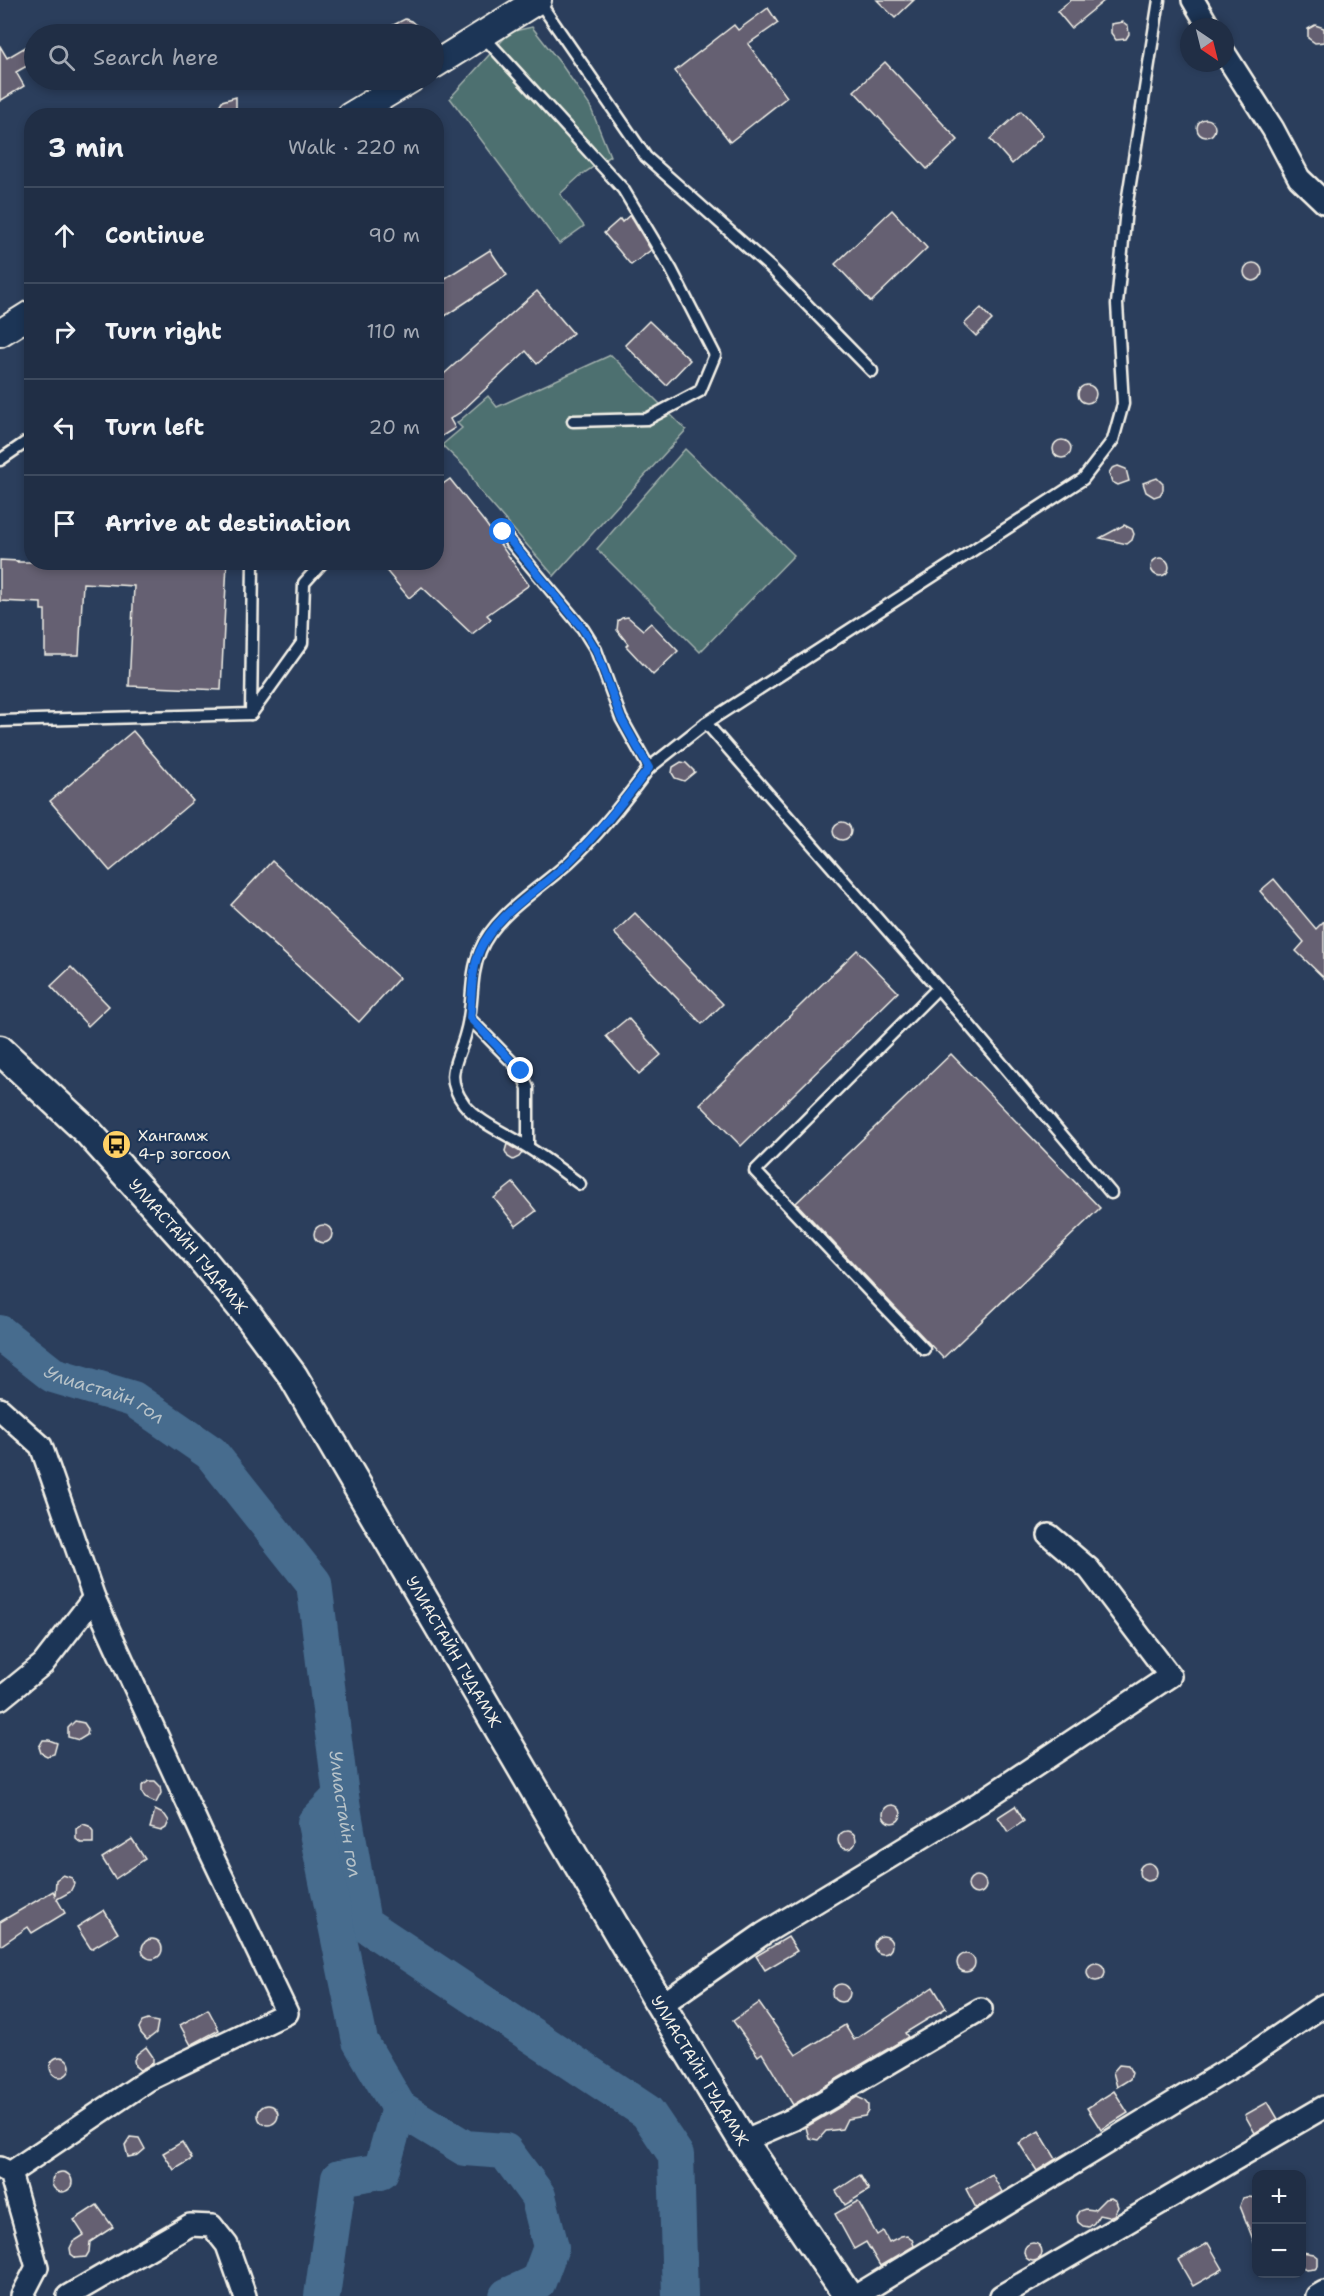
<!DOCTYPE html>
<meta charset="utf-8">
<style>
body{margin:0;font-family:"Shantell Sans",sans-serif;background:#2d3a50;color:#f1f3f6}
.controls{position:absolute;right:18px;bottom:18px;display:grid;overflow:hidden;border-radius:12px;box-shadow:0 3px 9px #0003}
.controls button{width:54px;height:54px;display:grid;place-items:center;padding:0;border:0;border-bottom:2px solid #3d4a5e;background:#202e45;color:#f1f3f6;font:30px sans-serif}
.compass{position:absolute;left:1180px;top:18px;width:54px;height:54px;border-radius:50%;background:#202e45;box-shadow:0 3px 9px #0003;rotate:145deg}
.stop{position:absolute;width:18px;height:18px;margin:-14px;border:4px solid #1a73e8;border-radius:50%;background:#fff}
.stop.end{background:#1a73e8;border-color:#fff;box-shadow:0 2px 6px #0008}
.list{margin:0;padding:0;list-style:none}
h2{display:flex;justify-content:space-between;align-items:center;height:78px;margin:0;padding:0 24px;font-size:26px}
h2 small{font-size:20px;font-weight:400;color:#a2a8b3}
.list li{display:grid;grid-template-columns:39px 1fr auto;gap:18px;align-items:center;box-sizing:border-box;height:96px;padding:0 24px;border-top:2px solid #3d4a5e}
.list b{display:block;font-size:22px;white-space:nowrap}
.list em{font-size:20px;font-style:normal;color:#a2a8b3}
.icon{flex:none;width:33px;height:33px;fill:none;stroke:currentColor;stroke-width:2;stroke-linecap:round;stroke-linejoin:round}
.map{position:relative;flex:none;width:1324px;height:2296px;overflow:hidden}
.search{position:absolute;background:#202e45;box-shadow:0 3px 9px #0003;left:24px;top:24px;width:420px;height:66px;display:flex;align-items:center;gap:15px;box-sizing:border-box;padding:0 21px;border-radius:33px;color:#a2a8b3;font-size:22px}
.panel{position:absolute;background:#202e45;box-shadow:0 3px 9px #0003;left:24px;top:108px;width:420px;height:462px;border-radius:24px}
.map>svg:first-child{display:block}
.green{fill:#4e6f70;stroke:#a1b0ac;stroke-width:1.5}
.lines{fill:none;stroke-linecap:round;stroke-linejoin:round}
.river{stroke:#466c8e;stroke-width:36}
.building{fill:#656172;stroke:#f4f1e8;stroke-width:1.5}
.service-casing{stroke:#f4f1e8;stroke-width:15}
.minor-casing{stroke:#f4f1e8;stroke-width:26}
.tertiary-casing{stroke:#f4f1e8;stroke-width:30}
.secondary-casing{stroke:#f4f1e8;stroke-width:33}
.service{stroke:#1d3557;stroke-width:10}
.minor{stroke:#1d3557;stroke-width:21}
.tertiary{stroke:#1d3557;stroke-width:26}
.secondary{stroke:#1d3557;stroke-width:28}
.route{stroke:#1a73e8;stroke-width:8}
.labels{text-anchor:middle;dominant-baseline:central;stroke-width:4.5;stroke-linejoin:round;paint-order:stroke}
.poi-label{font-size:16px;fill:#f4f1e8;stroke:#1d3557;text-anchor:start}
.street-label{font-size:16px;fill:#f4f1e8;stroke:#1d3557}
.water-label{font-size:18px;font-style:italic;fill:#b7c2c8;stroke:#1d3557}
</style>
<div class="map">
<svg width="1324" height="2296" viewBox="0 0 1324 2296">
<rect width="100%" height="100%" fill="#2b3e5c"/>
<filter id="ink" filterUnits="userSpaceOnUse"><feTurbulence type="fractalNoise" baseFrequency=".0167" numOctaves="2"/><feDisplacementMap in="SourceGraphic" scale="12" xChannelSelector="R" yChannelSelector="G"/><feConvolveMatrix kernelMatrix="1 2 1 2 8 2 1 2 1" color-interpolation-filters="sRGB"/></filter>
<g filter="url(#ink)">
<g class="green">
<polygon points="532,27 561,64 590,106 610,156 581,175 560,194 584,226 559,244 450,98 510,32"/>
<polygon points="611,355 686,430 554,576 479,490 468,470 442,445 462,428 457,423 488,396 497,407"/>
<polygon points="685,449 794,555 700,652 597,549"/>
</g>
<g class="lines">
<g class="river">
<path id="s1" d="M0 1333 53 1375 133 1399 211 1453 314 1583 341 1796 363 1923 647 2112 676 2155 680 2296"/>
<polyline points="341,1796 315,1823 360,2041 399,2108 465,2148 505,2151 538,2196 551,2247 538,2282 507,2296"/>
<polyline points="322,2296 339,2178 381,2171 399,2108"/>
</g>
</g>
<g class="building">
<polygon points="877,0 914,0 895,18"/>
<polygon points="1071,0 1105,0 1071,28 1057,11"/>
<polygon points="768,8 778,23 748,44 787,97 730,142 675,71 734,25 738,30"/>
<polygon points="405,19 411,21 426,34 376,34"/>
<polygon points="1123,22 1128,26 1129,34 1126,39 1116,40 1111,33 1111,24"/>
<polygon points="1315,25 1324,28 1324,42 1315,43 1308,38 1308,29"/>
<polygon points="34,42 34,62 16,72 24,86 0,101 0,46 7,58"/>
<polygon points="885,62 958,140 927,169 854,91"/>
<polygon points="236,97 236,116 218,116 219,106 222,101"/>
<polygon points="1021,111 1043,136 1012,164 990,139"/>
<circle cx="1206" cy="128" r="9"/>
<polygon points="892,210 927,248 871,302 835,264"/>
<polygon points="630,215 651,250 631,265 604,233 620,219 622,222"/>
<polygon points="490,250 507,275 436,322 436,284"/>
<circle cx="1253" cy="272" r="9"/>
<polygon points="537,291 573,333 537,364 526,351 462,411 450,419 455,428 436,440 436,381"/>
<polygon points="981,308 992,320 976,336 964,324"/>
<polygon points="649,321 690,360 666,385 625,345"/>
<circle cx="1087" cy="394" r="9"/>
<circle cx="1062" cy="449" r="9"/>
<polygon points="1118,466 1126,469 1129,481 1118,485 1112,482 1109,473 1112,468"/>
<polygon points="1157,478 1163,484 1163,490 1160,495 1154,497 1146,492 1143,483"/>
<polygon points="450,479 486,524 529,585 487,615 491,619 472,634 422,587 409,598 379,562 436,562 436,489"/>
<polygon points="1124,525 1132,529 1134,534 1132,540 1127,544 1100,538"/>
<circle cx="1160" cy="567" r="9"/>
<polygon points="0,560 18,561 17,562 227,562 221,690 129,686 134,586 83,583 79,655 45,655 45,610 41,610 41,603 0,601"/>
<polygon points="628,617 643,630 651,623 678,651 653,675 626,646 628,644 617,630 618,621 622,618"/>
<polygon points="133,731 193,801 110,871 50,801"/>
<polygon points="681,762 686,763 695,772 684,781 675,778 672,773 673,767"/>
<circle cx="842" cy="831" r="9"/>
<polygon points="272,861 399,978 359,1022 231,905"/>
<polygon points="1274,879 1316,929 1324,921 1324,978 1296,951 1304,942 1260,891"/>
<polygon points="635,913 723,1004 702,1024 614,933"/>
<polygon points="857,950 898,992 741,1146 700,1104"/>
<polygon points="71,967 109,1006 88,1026 51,986"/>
<polygon points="628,1018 661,1055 639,1074 606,1036"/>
<polygon points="951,1054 1100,1208 943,1358 796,1203"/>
<polygon points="507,1144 522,1153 519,1157 513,1160 508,1157 505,1151"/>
<polygon points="513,1183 536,1211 516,1226 494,1198"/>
<circle cx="323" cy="1234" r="9"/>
<polygon points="75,1721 84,1723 88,1729 87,1735 79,1740 68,1737 68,1728"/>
<polygon points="43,1740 49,1740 57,1743 54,1754 47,1756 41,1753 39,1747"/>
<polygon points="149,1781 155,1781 160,1786 161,1793 156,1803 145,1798 142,1793 142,1786"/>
<circle cx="892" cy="1814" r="9"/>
<polygon points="1015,1806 1024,1821 1008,1832 998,1817"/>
<polygon points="155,1810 165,1815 169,1821 166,1828 161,1831 150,1828"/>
<polygon points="83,1824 89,1826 93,1831 93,1843 81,1843 76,1839 76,1829"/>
<circle cx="847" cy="1840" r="9"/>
<polygon points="132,1839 145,1859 115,1879 102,1858"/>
<circle cx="1148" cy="1872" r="9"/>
<polygon points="63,1875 72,1878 74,1884 70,1892 57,1899 65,1913 32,1933 28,1927 0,1946 0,1922 53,1891 55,1895 56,1880"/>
<circle cx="977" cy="1885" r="9"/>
<polygon points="104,1910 118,1933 91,1949 77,1927"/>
<circle cx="883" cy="1945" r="9"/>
<polygon points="788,1937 797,1951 765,1970 756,1956"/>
<circle cx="152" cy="1949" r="10"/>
<circle cx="966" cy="1963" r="9"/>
<circle cx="1096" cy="1972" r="9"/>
<circle cx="841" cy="1993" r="9"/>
<polygon points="933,1987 946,2008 905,2033 908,2037 793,2105 762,2053 758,2056 733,2021 759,2003 796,2055 845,2025 854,2040"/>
<polygon points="208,2009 219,2030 191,2045 180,2025"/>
<polygon points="148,2020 158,2022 156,2033 147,2040 141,2033 139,2028 142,2022"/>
<polygon points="146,2047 153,2057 153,2063 140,2070 135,2066 134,2060 137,2054"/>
<circle cx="60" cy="2067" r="10"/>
<polygon points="1119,2065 1128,2066 1132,2073 1130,2079 1117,2087 1113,2072"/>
<polygon points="1114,2091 1128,2113 1101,2130 1087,2108"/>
<polygon points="857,2097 864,2100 868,2105 868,2111 865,2116 847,2119 842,2129 826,2131 818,2140 809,2138 806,2127"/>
<polygon points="1268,2102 1278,2119 1255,2133 1245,2115"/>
<circle cx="268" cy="2115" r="10"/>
<polygon points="1039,2131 1056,2159 1037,2171 1019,2143"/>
<polygon points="130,2137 139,2138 145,2149 138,2155 128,2157 125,2145"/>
<polygon points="182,2142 192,2159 174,2170 163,2153"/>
<circle cx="62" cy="2182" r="10"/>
<polygon points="992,2174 1002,2192 976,2208 966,2189"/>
<polygon points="860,2175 869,2190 845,2205 836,2191"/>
<polygon points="1248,2197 1257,2198 1256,2247 1240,2206 1243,2198"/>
<polygon points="1111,2198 1116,2201 1118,2207 1114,2215 1108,2217 1099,2215 1094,2223 1089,2227 1083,2226 1078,2222 1077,2216 1080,2211 1086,2209 1094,2210 1105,2199"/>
<polygon points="858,2201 877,2235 883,2231 889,2242 901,2236 907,2235 912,2239 914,2246 880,2266 866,2242 854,2249 835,2214"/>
<polygon points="97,2205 113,2227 90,2242 89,2252 86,2257 76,2258 71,2254 70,2248 73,2242 84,2235 74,2220"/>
<circle cx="1033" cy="2252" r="9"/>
<polygon points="1208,2243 1223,2269 1193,2286 1178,2260"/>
<polygon points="1302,2252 1314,2254 1318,2257 1318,2266 1315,2269 1306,2270 1302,2266"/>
</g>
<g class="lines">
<defs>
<g id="service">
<polyline points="538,0 646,157 771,268 872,371"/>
<polyline points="483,36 623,189 671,269 715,355 700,391 647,419 573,421"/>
<polyline points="0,460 32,438"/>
<path d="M503 533 583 629 596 650 621 718 649 768C625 801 599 834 569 862 541 888 494 915 480 951 469 977 474 1005 466 1032 459 1061 442 1074 464 1104 478 1122 505 1133 524 1145 544 1157 562 1171 580 1184"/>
<polyline points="251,714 253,562"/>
<polyline points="0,721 251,714 302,643 304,583 323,562"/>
<polyline points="706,723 938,988"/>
<polyline points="649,768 706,723 1083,479 1113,440 1123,404 1117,304 1126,209 1159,0"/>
<polyline points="470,1019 521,1071 528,1088 528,1147"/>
<polyline points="924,1349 755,1171 938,988 1111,1193"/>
</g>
<g id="minor">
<polyline points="1193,0 1209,27"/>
<polyline points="1225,54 1273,129 1299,178 1324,202"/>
<polyline points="0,1409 41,1446 94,1598 206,1843 287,2013 148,2080 10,2173 0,2168"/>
<polyline points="0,1699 43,1664 94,1598"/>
<polyline points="661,2005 763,1934 979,1803 1170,1676 1089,1569 1049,1535"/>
<polyline points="743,2141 794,2119 981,2009"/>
<polyline points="10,2173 37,2267 22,2296"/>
<polyline points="68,2296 190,2225 212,2226 227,2245 245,2296"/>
<polyline points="856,2296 1245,2059 1324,2005"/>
<polyline points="1001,2296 1324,2107"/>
<polyline points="1317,2296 1324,2292"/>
</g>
<g id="tertiary">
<polyline points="434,65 538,0"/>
<polyline points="350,116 410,80"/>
<polyline points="0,333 32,313"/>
</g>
<g id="secondary">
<path id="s2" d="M0 1050 88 1132 196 1252 247 1314 293 1376 657 1999 743 2141 848 2296"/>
</g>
</defs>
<use href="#service" class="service-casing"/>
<use href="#minor" class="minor-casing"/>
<use href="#tertiary" class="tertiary-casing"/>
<use href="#secondary" class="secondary-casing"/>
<use href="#service" class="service"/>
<use href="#minor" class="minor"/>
<use href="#tertiary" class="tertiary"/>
<use href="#secondary" class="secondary"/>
</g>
</g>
<g class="lines" filter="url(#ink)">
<path class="route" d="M503 532 583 629 596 650 621 718 649 768C625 800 600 831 571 860 543 888 496 913 480 950 471 971 472 996 470 1018L521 1071"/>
</g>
<defs>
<symbol id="bus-disc" viewBox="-11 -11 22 22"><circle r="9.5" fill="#ffd166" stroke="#1d3557"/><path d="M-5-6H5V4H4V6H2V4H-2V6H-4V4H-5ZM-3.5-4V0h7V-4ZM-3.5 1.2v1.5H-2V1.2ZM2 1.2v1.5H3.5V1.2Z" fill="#111"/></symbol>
</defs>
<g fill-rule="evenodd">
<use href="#bus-disc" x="100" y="1128" width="33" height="33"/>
</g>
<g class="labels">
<g class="poi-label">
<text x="138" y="1135">Хангамж<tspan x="138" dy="18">4-р зогсоол</tspan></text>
</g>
<g class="street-label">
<text stroke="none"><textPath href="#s2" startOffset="272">УЛИАСТАЙН ГУДАМЖ</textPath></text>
<text stroke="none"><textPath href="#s2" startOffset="758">УЛИАСТАЙН ГУДАМЖ</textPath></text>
<text stroke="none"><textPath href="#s2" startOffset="1244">УЛИАСТАЙН ГУДАМЖ</textPath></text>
</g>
<g class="water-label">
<text stroke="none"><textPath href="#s1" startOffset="123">Улиастайн гол</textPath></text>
<text stroke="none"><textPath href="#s1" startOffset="645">Улиастайн гол</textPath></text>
</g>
</g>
</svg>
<div class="controls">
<button>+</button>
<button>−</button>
</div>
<svg class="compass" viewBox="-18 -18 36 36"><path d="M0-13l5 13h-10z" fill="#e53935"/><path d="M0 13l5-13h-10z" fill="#a2a8b3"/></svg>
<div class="stop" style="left:503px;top:532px"></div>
<div class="stop end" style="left:521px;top:1071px"></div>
<div class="search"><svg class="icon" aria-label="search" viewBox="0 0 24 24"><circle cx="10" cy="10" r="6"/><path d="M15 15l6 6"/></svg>Search here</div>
<section class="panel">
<h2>3 min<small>Walk · 220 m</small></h2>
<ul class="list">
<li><svg class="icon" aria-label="ahead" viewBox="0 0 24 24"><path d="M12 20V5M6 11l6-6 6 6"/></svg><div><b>Continue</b></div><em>90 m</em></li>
<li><svg class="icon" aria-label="right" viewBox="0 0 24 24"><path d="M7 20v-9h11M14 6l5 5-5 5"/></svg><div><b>Turn right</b></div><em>110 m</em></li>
<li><svg class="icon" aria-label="left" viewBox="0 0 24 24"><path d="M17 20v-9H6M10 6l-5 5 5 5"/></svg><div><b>Turn left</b></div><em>20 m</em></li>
<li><svg class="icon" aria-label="arrive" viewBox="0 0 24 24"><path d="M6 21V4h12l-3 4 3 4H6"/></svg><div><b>Arrive at destination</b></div></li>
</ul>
</section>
</div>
